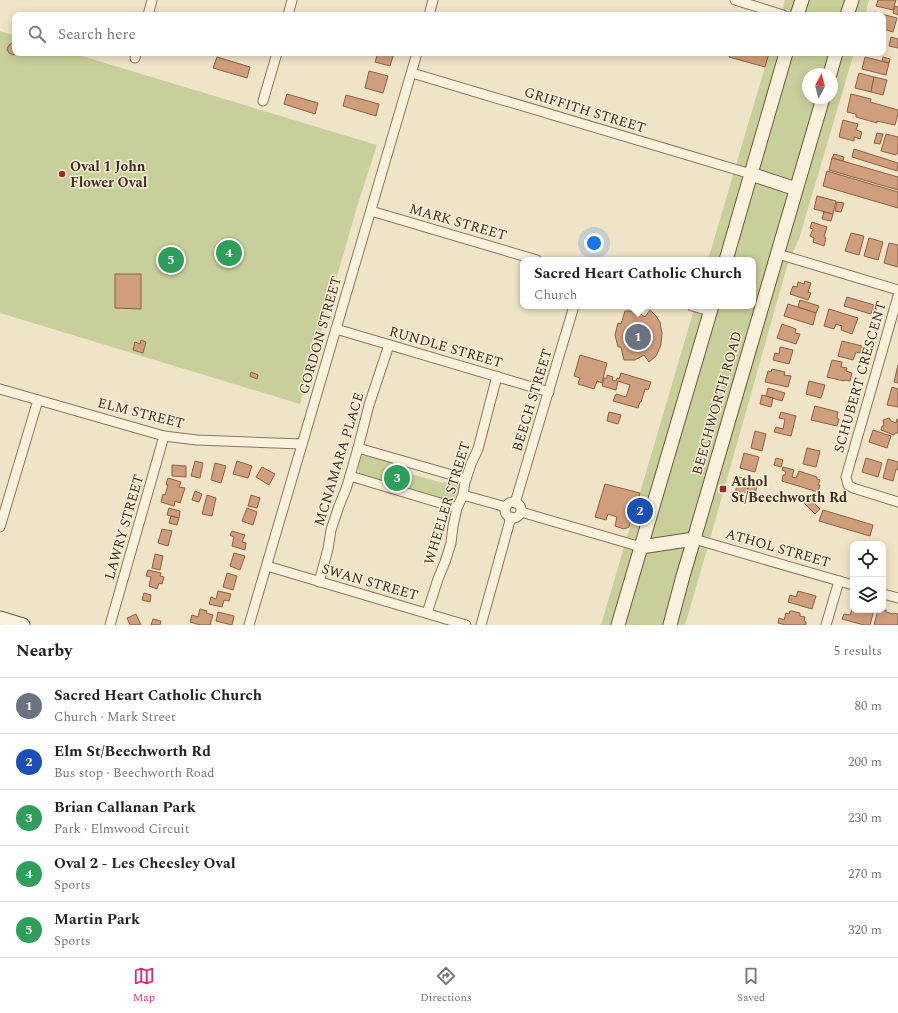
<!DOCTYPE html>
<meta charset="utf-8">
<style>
body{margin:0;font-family:Spectral,serif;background:#f6f6f6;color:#222}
.controls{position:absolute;right:12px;bottom:12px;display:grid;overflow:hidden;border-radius:8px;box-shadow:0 2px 10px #0003}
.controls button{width:36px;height:36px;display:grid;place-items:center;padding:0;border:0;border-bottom:1px solid #e0e0e0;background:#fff;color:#222;font:20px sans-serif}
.compass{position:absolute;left:802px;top:68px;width:36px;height:36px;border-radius:50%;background:#fff;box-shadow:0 2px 10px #0003;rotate:7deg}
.you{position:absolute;left:594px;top:243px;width:14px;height:14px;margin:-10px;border:3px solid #fff;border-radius:50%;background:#1a73e8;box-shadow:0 0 0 6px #1a73e833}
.badge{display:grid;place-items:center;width:26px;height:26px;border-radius:50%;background:#db2777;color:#fff;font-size:13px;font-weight:700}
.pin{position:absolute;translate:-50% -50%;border:2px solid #fff;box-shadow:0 1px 4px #0006}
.popup{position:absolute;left:520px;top:257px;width:236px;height:52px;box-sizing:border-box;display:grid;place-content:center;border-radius:8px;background:#fff;filter:drop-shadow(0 1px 3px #0005);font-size:13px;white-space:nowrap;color:#767676}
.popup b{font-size:15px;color:#222}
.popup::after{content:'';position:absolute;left:50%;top:100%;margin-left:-8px;border:8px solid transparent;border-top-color:#fff}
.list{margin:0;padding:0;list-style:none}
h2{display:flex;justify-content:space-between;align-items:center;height:52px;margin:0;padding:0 16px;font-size:17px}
h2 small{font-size:13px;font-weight:400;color:#767676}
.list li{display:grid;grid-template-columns:26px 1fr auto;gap:12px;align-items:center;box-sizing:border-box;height:56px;padding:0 16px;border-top:1px solid #e0e0e0}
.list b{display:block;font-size:15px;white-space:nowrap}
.list p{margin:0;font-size:13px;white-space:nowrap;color:#767676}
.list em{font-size:13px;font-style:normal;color:#767676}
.icon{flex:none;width:22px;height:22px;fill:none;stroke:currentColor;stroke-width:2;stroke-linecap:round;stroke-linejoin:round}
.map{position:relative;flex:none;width:898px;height:625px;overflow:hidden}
.search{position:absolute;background:#fff;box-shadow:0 2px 10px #0003;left:12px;right:12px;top:12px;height:44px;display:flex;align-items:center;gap:10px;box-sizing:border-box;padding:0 14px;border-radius:8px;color:#767676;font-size:15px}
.sheet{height:332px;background:#fff}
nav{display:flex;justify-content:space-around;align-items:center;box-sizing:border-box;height:56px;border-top:1px solid #e0e0e0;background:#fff;font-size:11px;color:#767676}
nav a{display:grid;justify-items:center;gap:2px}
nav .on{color:#db2777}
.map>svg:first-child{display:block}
.green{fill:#c9cf9b;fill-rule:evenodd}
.building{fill:#cf9f7d;stroke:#8d5f41}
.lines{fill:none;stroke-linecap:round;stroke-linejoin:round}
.minor-casing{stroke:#8d765c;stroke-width:11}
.secondary-casing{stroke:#6f573f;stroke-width:15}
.minor{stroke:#faf1dc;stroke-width:9}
.secondary{stroke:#faf1dc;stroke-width:13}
.poi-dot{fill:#9e2a2b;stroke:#f7eed8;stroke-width:1.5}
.labels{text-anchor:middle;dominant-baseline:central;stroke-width:3;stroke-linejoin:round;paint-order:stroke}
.street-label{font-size:14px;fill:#3d2e20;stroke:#f7eed8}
.poi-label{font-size:14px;font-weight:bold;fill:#3d2e20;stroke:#f7eed8;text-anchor:start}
</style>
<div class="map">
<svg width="898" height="625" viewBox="0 0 898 625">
<rect width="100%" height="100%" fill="#f0e4c8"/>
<g class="green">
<polygon points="785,0 869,0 865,15 781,15"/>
<polygon points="0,31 15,36 15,53 72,53 377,145 357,207 300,404 0,313"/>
<path d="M769 53H854L799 239 788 263 706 553 685 625H601L695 306H753V260H708ZM808 74H832V98H808Z"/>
<path d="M363 455H367L399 463 404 472 443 483 448 481 445 476C449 477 455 479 457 481 462 487 456 499 450 502L361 476C356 469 357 460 363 455Z"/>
</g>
<g class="building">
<polygon points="878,0 896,0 893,10 876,6"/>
<polygon points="895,6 898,7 898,15 893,13"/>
<polygon points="874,12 897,18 893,32 883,29 883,15 874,15"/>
<polygon points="891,37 898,39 898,48 889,46"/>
<polygon points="12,43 15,44 15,53 16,53 13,55 9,53 7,49 9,45"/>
<polygon points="378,53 394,53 390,66 375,62"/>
<polygon points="730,53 769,53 765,67 729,57"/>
<polygon points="217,57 250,67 247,78 213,68"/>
<polygon points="865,57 889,63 886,75 862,69"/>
<polygon points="883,57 890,59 889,63 882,61"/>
<polygon points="369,71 388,76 383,93 365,88"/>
<polygon points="859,73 874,77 871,92 855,88"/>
<polygon points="874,77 887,80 883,95 871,92"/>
<polygon points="287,94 318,103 315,114 284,104"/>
<polygon points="851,94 871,99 870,102 898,110 898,114 895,125 877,121 877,123 856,117 856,114 847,112"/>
<polygon points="346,95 379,104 376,116 343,106"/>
<polygon points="843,120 858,124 856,130 862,132 860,139 854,137 854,141 839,137"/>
<polygon points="877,133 883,134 880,144 874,143"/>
<polygon points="886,134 898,137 898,153 897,153 896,155 881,151"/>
<polygon points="854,149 898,163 897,171 852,157"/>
<polygon points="834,154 844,157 843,161 832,158"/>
<polygon points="832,158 898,177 898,190 829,170"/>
<polygon points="827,171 898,192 898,208 823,186"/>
<polygon points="817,196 836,201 833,214 814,209"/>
<polygon points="837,202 844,203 841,212 835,211"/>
<polygon points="824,212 833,214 831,221 822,219"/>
<polygon points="812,222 827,227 824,237 826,238 824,246 813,242 814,238 810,236 813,229 810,228"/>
<polygon points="851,233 864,236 859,255 845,251"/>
<polygon points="869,238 883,242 878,260 864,256"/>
<polygon points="889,243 898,245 898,267 884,263"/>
<polygon points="115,274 141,274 141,309 115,308"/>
<polygon points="805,281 811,283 808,292 811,293 808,300 790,294 793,286 797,287 798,282 804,284"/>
<polygon points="847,297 874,305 871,314 844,306"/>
<polygon points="800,300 819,306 816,313 798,307"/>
<polygon points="788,304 816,313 813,325 784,316"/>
<polygon points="829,309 858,318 852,334 841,330 842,326 836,324 834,329 824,326"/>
<polygon points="650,310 656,316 660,322 661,328 662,333 661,344 658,352 656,356 649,362 644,355 635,360 624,360 621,347 618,347 615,335 618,323 621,324 625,311 637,311 645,317"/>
<polygon points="782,324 796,329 795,333 800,334 796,344 777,338"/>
<polygon points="141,340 146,342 143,353 133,350 135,342 140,344"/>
<polygon points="842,341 862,346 860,353 856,352 853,360 838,356"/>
<polygon points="780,347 793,350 789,364 773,360 775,353 779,354"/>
<polygon points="580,355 607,363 602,383 597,381 594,389 578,384 580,378 574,376"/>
<polygon points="832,360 842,362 841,367 847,368 846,371 852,373 850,381 844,380 844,381 827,377"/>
<polygon points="898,365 898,383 894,382"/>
<polygon points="772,369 785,372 784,375 791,376 788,387 765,382 768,371 771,372"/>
<polygon points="251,372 258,375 257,379 250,376"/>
<polygon points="621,373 651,382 648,390 645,389 641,402 640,402 638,408 613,401 616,394 626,397 630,385 618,381 616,390 602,386 604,378 607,378 607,375 613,377 612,380 616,381 617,378 619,379"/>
<polygon points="809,381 825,385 821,398 806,394"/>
<polygon points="892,387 898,389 898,407 887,405"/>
<polygon points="768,388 785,393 782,401 766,396"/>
<polygon points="762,395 773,398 771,407 760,404"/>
<polygon points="815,406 838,412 837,418 839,419 837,426 811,420"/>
<polygon points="609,412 621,415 618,424 607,421"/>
<polygon points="781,412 796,416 791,436 774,432 776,427 783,429 785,419 779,418"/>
<polygon points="889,418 891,421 896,423 897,419 898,419 898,433 895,433 894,435 881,430 882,426 884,426 883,420"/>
<polygon points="873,430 891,436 887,448 869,442"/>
<polygon points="755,431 766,434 762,451 751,448"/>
<polygon points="807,448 820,451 816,467 803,464"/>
<polygon points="744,453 759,457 755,472 740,468"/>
<polygon points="776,458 783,460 781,467 774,465"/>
<polygon points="866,458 882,463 878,477 862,472"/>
<polygon points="888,459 898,462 898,470 896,469 893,481 883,478"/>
<polygon points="195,461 203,463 200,478 191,476"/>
<polygon points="237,461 252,466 248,478 233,474"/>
<polygon points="215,463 226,466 221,483 211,480"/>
<polygon points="172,465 186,466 186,477 172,476"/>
<polygon points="262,467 275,474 269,485 256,477"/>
<polygon points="783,467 794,470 792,477 796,478 799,471 817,477 817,479 820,480 818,485 820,485 818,492 782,481 783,475 785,475 786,472 782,470"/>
<polygon points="739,477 750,480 746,496 735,493"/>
<polygon points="168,478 181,482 179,487 185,488 180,503 175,501 174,506 161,502 163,494 165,495 168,485 166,485"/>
<polygon points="750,480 758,482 754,498 746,496"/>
<polygon points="605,484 640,493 629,527 624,529 615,526 617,517 608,514 606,520 595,517"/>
<polygon points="195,491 202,494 199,502 192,500"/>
<polygon points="207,495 216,498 212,516 202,514"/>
<polygon points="251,495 260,498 257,508 248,506"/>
<polygon points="807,496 820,509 815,514 802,501"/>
<polygon points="169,508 180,511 179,518 167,515"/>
<polygon points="247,508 257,512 253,525 242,521"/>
<polygon points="823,510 873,525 870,536 819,521"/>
<polygon points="171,516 179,518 177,525 169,523"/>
<polygon points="162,529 172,531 168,546 158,543"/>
<polygon points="232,531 245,535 242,542 246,543 245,550 232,546 234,537 230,535"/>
<polygon points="234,553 245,556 240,570 230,566"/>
<polygon points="155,554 163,556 160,570 152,568"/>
<polygon points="148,570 161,573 160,576 164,577 162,584 159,583 157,589 149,586 151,577 146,576"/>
<polygon points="227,573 237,576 233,590 223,587"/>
<polygon points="218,591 231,594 229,601 224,600 222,607 209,604 211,597 216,599"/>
<polygon points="798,591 816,596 812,609 788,602 790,595 796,597"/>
<polygon points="144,593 151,595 150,602 142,600"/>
<polygon points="853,607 853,610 874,610 870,625 864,625 842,619 844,614 850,615"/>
<polygon points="200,609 207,611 206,613 213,615 210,625 200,625 190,622 192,615 198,617"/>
<polygon points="878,610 886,610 886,612 893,614 894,613 898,614 898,625 874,625"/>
<polygon points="790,611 792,611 800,613 800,616 805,617 804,621 806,622 806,625 786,625 778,623 779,618 784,620 786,613 789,614"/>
<polygon points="218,612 234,616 232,625 216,621"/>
<polygon points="136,614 141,625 130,625 127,618"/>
<polygon points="153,619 161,621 160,625 151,625"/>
</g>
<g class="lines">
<defs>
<g id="minor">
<polyline points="735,0 783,15"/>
<polyline points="148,15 152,0"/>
<polyline points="288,15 292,0"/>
<polyline points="429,15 433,0"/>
<polyline points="135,58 136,53"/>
<polyline points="412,73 751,174"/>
<polyline points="263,101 277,53"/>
<polyline points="371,211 537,260"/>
<polyline points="778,254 898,290"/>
<polyline points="898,296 846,477 848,485 853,488 898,502"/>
<polyline points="692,306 710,311"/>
<polyline points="336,329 549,392"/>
<polyline points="0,389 164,436 197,440 302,444"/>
<polyline points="358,448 466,479"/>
<polyline points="350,476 457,508"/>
<polyline points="463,495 506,507"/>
<circle cx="513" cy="510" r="8"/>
<polyline points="515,503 574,306"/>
<polyline points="521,512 641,547"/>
<polyline points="0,527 38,400"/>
<polyline points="694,539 853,585"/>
<polyline points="267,566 466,625"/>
<polyline points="319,582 328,549 331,530 339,506 346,489 350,476 358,448 369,405 389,345"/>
<polyline points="883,594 898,598"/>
<polyline points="427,613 438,579 445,562 451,543 453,526 457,508 463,495 465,482 471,464 478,449 497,376"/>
<polyline points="110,625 164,436"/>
<polyline points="249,625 417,53"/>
<polyline points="481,625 511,517"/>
<polyline points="826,625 839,581"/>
</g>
<g id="secondary">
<polyline points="797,15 802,0"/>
<polyline points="847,15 852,0"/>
<polyline points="830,74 836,53"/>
<polyline points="751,174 796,189"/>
<polyline points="726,260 786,53"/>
<polyline points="641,547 694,539"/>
<polyline points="0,618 23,625"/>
<polyline points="618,625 712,306"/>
<polyline points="670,625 683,576 694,539 823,98"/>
</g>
</defs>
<use href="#minor" class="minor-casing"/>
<use href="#secondary" class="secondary-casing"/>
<use href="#minor" class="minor"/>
<use href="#secondary" class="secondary"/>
</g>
<g class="poi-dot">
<circle cx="62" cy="174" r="4"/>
<rect x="719" y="485" width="8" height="8" rx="2"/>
</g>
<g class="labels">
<g class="street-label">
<text transform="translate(585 110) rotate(17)">GRIFFITH STREET</text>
<text transform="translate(458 222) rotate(16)">MARK STREET</text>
<text transform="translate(320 335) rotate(-74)">GORDON STREET</text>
<text transform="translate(446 347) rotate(16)">RUNDLE STREET</text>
<text transform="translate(860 377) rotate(-74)">SCHUBERT CRESCENT</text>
<text transform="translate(532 400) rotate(-73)">BEECH STREET</text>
<text transform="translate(717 403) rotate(-74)">BEECHWORTH ROAD</text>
<text transform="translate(141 413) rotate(14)">ELM STREET</text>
<text transform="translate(339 459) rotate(-73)">MCNAMARA PLACE</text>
<text transform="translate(447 503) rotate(-73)">WHEELER STREET</text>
<text transform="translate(124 527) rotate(-74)">LAWRY STREET</text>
<text transform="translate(778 548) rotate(16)">ATHOL STREET</text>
<text transform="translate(370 582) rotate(16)">SWAN STREET</text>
</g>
<g class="poi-label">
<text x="70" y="166">Oval 1 John<tspan x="70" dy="16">Flower Oval</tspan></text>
<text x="731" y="481">Athol<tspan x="731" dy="16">St/Beechworth Rd</tspan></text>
</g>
</g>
</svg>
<div class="controls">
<button><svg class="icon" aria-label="locate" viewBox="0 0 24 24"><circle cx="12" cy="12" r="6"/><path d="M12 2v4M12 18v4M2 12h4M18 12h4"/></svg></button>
<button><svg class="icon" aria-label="layers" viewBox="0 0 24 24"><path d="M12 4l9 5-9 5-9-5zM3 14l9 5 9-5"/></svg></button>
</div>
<svg class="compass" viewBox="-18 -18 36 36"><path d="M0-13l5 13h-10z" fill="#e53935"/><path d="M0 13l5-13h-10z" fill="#767676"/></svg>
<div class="you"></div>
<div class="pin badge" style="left:638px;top:337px;background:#6b7280">1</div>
<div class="popup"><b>Sacred Heart Catholic Church</b>Church</div>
<div class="pin badge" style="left:640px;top:511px;background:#1a4fb4">2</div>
<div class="pin badge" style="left:397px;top:478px;background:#2e9e5b">3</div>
<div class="pin badge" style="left:229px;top:253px;background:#2e9e5b">4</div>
<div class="pin badge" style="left:171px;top:260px;background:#2e9e5b">5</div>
<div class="search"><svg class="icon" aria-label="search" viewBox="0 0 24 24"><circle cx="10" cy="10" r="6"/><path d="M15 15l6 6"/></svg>Search here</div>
</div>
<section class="sheet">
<h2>Nearby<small>5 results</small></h2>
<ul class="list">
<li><span class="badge" style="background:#6b7280">1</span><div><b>Sacred Heart Catholic Church</b><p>Church · Mark Street</p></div><em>80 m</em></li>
<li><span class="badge" style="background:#1a4fb4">2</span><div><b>Elm St/Beechworth Rd</b><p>Bus stop · Beechworth Road</p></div><em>200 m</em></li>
<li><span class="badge" style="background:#2e9e5b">3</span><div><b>Brian Callanan Park</b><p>Park · Elmwood Circuit</p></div><em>230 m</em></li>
<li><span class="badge" style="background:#2e9e5b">4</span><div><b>Oval 2 - Les Cheesley Oval</b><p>Sports</p></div><em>270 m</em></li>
<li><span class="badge" style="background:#2e9e5b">5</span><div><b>Martin Park</b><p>Sports</p></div><em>320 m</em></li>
</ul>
</section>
<nav>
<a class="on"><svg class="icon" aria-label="map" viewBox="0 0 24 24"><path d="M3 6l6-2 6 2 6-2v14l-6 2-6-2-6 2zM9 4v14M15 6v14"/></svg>Map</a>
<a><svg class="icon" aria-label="directions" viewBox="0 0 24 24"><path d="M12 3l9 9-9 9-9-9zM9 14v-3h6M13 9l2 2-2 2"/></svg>Directions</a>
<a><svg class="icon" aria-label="saved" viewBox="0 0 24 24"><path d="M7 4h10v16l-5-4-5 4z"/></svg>Saved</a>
</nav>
